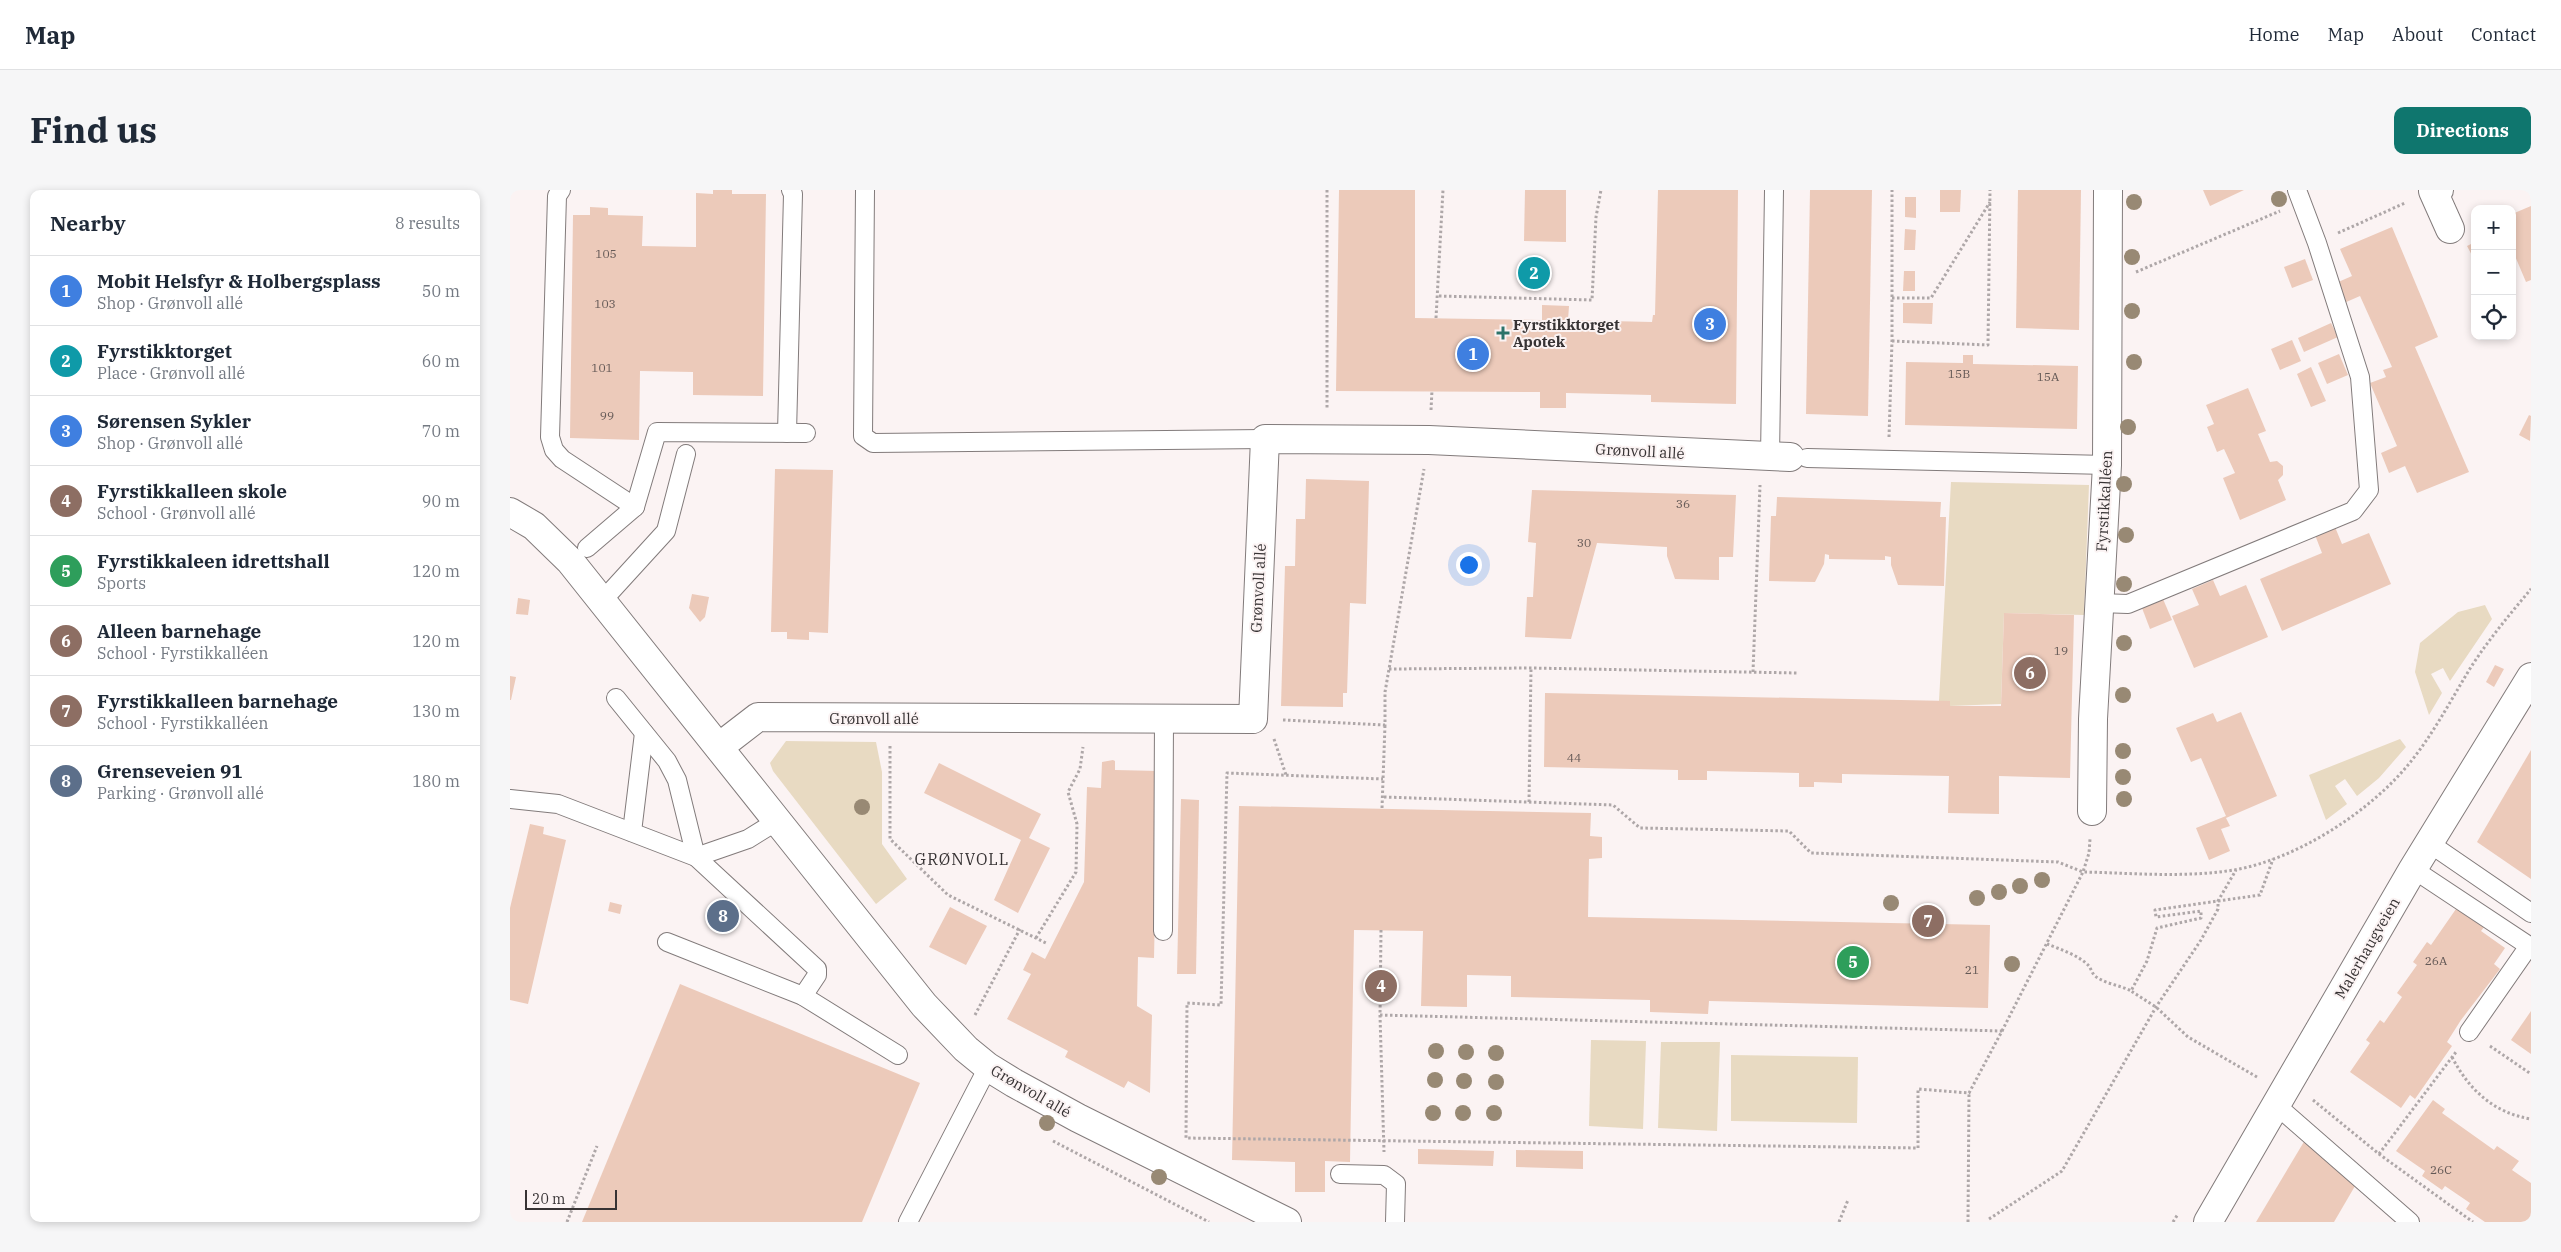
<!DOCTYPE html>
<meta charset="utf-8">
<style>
body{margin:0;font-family:"IBM Plex Serif",serif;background:#f6f6f7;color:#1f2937}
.controls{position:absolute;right:15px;top:15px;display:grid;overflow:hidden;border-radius:10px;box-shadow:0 2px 8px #0003}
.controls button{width:45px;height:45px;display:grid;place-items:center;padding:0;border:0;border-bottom:1px solid #e0e1e3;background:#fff;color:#1f2937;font:25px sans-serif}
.scale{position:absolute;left:15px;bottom:12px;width:92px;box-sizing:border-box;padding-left:5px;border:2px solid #373334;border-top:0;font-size:14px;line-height:18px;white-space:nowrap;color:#373334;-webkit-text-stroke:4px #fbf3f3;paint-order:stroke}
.you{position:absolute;left:958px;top:374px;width:18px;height:18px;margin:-12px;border:4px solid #fff;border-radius:50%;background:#1a73e8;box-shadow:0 0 0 8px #1a73e833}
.badge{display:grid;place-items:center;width:32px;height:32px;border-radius:50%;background:#0f766e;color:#fff;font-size:16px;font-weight:700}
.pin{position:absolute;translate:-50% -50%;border:2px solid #fff;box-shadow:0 1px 5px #0006}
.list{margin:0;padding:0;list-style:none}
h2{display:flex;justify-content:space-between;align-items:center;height:65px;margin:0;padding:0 20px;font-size:21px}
h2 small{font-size:16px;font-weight:400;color:#747a83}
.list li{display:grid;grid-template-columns:32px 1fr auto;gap:15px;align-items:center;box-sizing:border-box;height:70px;padding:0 20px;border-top:1px solid #e0e1e3}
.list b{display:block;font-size:19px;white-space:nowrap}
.list p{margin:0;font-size:16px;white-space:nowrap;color:#747a83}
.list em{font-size:16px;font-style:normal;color:#747a83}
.icon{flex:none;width:28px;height:28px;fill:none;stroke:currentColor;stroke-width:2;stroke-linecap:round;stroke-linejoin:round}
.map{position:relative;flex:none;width:2021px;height:1032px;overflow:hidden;border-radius:10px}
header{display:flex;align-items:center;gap:30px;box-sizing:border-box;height:70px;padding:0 25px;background:#fff;border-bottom:1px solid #e0e1e3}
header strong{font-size:24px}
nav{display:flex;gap:28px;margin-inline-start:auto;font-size:18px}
.intro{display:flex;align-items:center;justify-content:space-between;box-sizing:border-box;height:120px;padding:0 30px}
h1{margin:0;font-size:35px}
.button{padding:12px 22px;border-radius:10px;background:#0f766e;color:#fff;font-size:18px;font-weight:700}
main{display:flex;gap:30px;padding:0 30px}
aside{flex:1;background:#fff;border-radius:10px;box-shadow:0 2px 8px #0003}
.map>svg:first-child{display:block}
.green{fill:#e8dac2}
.building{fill:#eccaba}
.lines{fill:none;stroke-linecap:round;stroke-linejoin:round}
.lane-casing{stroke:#827b7b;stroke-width:20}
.street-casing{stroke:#827b7b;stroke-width:30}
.path{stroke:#aea7a8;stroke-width:3;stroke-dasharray:2.5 2.5;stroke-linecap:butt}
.lane{stroke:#fff;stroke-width:18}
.street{stroke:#fff;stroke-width:28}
.tree{fill:#988974}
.poi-dot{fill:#2c7369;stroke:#fbf3f3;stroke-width:2}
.labels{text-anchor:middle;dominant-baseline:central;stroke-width:4;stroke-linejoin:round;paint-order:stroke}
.number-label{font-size:12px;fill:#645956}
.poi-label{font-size:15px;font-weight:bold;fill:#373334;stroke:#fbf3f3;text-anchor:start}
.street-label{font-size:15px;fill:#373334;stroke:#fbf3f3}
.neighbourhood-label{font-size:16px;letter-spacing:1px;fill:#373334;stroke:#fbf3f3}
</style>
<header>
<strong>Map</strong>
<nav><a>Home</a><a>Map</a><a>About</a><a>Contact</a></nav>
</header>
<div class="intro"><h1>Find us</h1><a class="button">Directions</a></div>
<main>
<aside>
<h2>Nearby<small>8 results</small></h2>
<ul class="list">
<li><span class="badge" style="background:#3f7fe0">1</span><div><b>Mobit Helsfyr &amp; Holbergsplass</b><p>Shop · Grønvoll allé</p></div><em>50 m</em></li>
<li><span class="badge" style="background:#0f9aa8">2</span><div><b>Fyrstikktorget</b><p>Place · Grønvoll allé</p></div><em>60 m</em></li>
<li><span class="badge" style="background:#3f7fe0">3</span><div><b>Sørensen Sykler</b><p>Shop · Grønvoll allé</p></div><em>70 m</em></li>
<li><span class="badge" style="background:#8d6e63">4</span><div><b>Fyrstikkalleen skole</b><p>School · Grønvoll allé</p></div><em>90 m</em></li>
<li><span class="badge" style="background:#2e9e5b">5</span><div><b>Fyrstikkaleen idrettshall</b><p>Sports</p></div><em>120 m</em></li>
<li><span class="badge" style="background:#8d6e63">6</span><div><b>Alleen barnehage</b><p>School · Fyrstikkalléen</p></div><em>120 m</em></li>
<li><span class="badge" style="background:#8d6e63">7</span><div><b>Fyrstikkalleen barnehage</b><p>School · Fyrstikkalléen</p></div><em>130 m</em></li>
<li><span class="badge" style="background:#5c6f8a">8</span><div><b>Grenseveien 91</b><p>Parking · Grønvoll allé</p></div><em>180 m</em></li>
</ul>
</aside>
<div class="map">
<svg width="2021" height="1032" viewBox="0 0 2021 1032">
<rect width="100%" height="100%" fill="#fbf3f3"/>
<g class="green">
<polygon points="1441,292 1579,295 1574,425 1494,423 1491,514 1440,516 1440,511 1429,511"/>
<polygon points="1975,415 1982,429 1940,491 1933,478 1921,484 1932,503 1919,525 1905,482 1910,453 1948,422"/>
<polygon points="1890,549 1896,557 1869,588 1847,606 1835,589 1825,596 1837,614 1816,630 1799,585"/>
<polygon points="276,551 366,552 372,582 372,654 397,689 366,714 263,581 260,573"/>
<polygon points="1081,850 1136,851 1133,939 1079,936"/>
<polygon points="1151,852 1210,852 1207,941 1148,938"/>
<polygon points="1221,865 1348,867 1347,933 1221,931"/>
</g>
<g class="building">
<polygon points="203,0 222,0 222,4 256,4 253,206 183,205 183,182 130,181 129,250 60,248 63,25 80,25 80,17 98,18 98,25 133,26 132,56 186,57 186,3 203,4"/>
<polygon points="829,0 905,0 905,128 1032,130 1032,115 1059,116 1058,130 1142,132 1143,125 1145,125 1148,0 1228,0 1226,214 1141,212 1141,205 1056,203 1056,218 1030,218 1030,202 826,201"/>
<polygon points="1015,0 1056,0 1056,52 1014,51"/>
<polygon points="1300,0 1362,0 1358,226 1296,224"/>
<polygon points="1430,0 1451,0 1450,22 1430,22"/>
<polygon points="1508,0 1571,0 1569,140 1506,138"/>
<polygon points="1693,0 1734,0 1700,16"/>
<polygon points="1395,7 1406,7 1406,28 1395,27"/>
<polygon points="2021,16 2021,90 2016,92 2005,66 2002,67 2002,24"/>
<polygon points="1882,37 1928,147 1905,157 1959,282 1907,303 1895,276 1879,283 1871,263 1887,256 1860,193 1876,187 1873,180 1882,177 1850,106 1834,113 1826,93 1842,86 1830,59"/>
<polygon points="1395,39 1406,40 1405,60 1394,60"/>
<polygon points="1965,52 1965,71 1957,56"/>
<polygon points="1795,69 1803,90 1782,98 1774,77"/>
<polygon points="1394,81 1405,81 1405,101 1393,101"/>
<polygon points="1393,113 1423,113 1422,134 1393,133"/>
<polygon points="1821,133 1828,147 1794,162 1788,148"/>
<polygon points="1782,150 1791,171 1770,180 1761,159"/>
<polygon points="1829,164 1838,185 1817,194 1808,173"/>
<polygon points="1453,165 1463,165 1463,174 1568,176 1567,239 1395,235 1396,172 1453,173"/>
<polygon points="1801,177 1816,211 1801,217 1787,184"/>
<polygon points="1738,198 1756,241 1748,244 1760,272 1767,271 1773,276 1773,285 1768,290 1776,310 1730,330 1713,288 1725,283 1714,259 1707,262 1697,237 1704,234 1696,215"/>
<polygon points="2019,225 2021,226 2020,251 2009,245"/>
<polygon points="265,279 323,280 318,443 299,442 299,450 277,449 277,442 261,442"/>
<polygon points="796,289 859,291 856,414 840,413 837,503 833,503 833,517 771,516 775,376 785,376 786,329 795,329"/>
<polygon points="1022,300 1226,305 1223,367 1209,367 1209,390 1165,389 1157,366 1157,357 1087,353 1061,449 1015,447 1017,407 1023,407 1026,353 1018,352"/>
<polygon points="1267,307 1431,312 1430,327 1436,327 1434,396 1388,395 1381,375 1381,367 1375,366 1375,370 1319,369 1319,365 1315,364 1314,374 1305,392 1259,391 1261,326 1266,326"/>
<polygon points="1825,337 1832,354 1859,343 1881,394 1772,441 1750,389 1812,363 1805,345"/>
<polygon points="1703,390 1710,406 1736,395 1758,447 1684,478 1662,426 1689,415 1682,399"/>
<polygon points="182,404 199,407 195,427 190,432 179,418"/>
<polygon points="8,408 20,410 18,425 6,424"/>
<polygon points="1653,409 1662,430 1640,439 1632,418"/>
<polygon points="1494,423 1564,425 1560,588 1489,586 1489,624 1438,623 1439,586 1332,584 1332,593 1304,592 1304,597 1289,597 1289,583 1197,581 1197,590 1168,590 1168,580 1034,577 1035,503 1440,511 1440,516 1491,516"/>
<polygon points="1985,475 1994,479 1984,497 1976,492"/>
<polygon points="0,486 6,487 1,510 0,510"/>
<polygon points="1731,522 1767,606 1716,628 1720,636 1711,639 1720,661 1699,670 1686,638 1716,626 1691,568 1681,572 1666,538 1703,523 1707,532"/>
<polygon points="2021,560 2021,689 1967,652"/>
<polygon points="603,570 605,571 605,580 648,581 644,768 628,767 627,816 642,825 640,903 618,891 614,898 555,867 558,861 497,829 521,784 513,780 522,762 535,769 574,692 577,597 591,598 592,572"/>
<polygon points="429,573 531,624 519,648 540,658 508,723 484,710 511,650 414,603"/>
<polygon points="671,609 689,610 686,784 667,784"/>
<polygon points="729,616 1081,623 1080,646 1092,647 1092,668 1079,669 1078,727 1480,735 1478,818 1199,811 1198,824 1140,822 1140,810 1001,807 1001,786 957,785 957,817 911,816 913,741 844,740 840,972 815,971 815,1002 785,1002 785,972 722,970"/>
<polygon points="20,634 34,637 33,644 56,650 18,814 0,810 0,718"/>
<polygon points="100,712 112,715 110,724 98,721"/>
<polygon points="440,717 477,736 456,775 419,757"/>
<polygon points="1946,719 1974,737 1971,741 1995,758 1984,774 1990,779 1951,830 1937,852 1942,856 1905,909 1900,905 1891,918 1840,882 1860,853 1856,850 1870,830 1874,833 1892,807 1887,803 1907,775 1903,772 1917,752 1921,755"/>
<polygon points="170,794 410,893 352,1032 72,1032"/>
<polygon points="2021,821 2021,864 2001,850"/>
<polygon points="1923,910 1935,919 1932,923 1984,960 1987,956 2009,971 2002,980 2021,993 2021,1032 1975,1032 1956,1019 1960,1013 1935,996 1932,1000 1912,986 1915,981 1886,961"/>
<polygon points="1795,950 1845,996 1824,1032 1746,1032"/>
<polygon points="908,959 984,961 983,976 908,974"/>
<polygon points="1006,960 1073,961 1073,979 1006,977"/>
</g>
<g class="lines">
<defs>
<g id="lane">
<polyline points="51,0 47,6 40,247 44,260 52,269 125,317"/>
<polyline points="355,0 353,246 363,253 755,249"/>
<polyline points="277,243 283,4 281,0"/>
<polyline points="1260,267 1264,0"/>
<polyline points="1297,268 1597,275"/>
<polyline points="77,358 125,317 147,242 296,243"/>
<polyline points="93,410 156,341 176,264"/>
<polyline points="1589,413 1618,414 1843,321 1859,300 1850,187 1807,53 1787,0"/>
<polyline points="106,508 157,571 167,590 186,667 307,779 307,785 293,806"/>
<polyline points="0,609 48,614 186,667 238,649 267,631"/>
<polyline points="122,642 134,543"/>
<polyline points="1919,653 2021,723"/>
<polyline points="1903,679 2019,756 1959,842"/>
<polyline points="653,741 654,529"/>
<polyline points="157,752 293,806 388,865"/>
<polyline points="1766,915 1900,1032"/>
<polyline points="830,984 874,985 886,994 885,1032"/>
<polyline points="398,1032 478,877"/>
</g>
<g id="street">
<polyline points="1929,0 1923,1 1940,39"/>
<polyline points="0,322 24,336 60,371 414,815 456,859 478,877 504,893 568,928 777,1032"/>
<polyline points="209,557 248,527 743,529 755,249 919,250 1280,267"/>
<polyline points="1582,621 1583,529 1597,275 1598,0"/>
<polyline points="1698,1032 1903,679 2021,487"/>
</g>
</defs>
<use href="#lane" class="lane-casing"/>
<use href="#street" class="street-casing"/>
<g class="path">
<polyline points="817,0 817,219"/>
<polyline points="1828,43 1895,13"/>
<polyline points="1626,82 1770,21"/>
<polyline points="929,106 1082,110 1086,27 1091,0"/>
<polyline points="1382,108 1421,108 1480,12"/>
<polyline points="926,128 933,0"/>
<polyline points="1382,151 1478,155 1480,0"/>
<polyline points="921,220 922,200"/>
<polyline points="1379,247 1382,151 1382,0"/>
<polyline points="879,479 1021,478 1287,483"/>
<polyline points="1243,482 1250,295"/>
<polyline points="773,530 875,535 875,502 914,279"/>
<polyline points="764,549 776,585"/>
<polyline points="380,556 380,649 438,705 538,754"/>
<polyline points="874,607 1103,615 1130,638 1279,641 1301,663 1548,672 1573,682 1579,663 1580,649"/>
<polyline points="1019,612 1021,478"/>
<polyline points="872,618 875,535"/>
<polyline points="871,740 870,825 874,962"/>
<polyline points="526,748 566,682 567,634 558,602 570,579 573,557"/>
<path d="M1537 754C1550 759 1570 766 1579 776 1581 779 1582 783 1585 786 1595 794 1610 795 1621 801"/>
<polyline points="465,825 510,739"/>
<polyline points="870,825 1492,841 1459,903 1408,899 1408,958 676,948 677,813 711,815 717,583 873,589"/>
<path d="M1492 841 1573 682C1623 683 1674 688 1724 680 1788 669 1863 620 1902 570 1925 541 1942 508 1961 477 1979 449 2000 424 2021 399"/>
<polyline points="1980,856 2021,884"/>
<path d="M1942 867C1959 900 1984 923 2021 929"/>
<polyline points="1747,887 1678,847 1646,817 1621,801 1637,771 1647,738 1691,728 1691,721 1646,727 1645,720 1750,705 1763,669"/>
<polyline points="1803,910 1869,964 1963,1032"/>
<polyline points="543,951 699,1032"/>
<polyline points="1869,964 1946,862"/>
<polyline points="1479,1029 1552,981 1646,817 1691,750 1708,719 1708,711 1726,680"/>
<polyline points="57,1032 87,956"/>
<polyline points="1329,1032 1338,1010"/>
<polyline points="1458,1032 1459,903"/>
<polyline points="1663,1032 1668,1024"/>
</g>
<use href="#lane" class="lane"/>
<use href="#street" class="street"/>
</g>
<g class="tree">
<circle cx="1769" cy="9" r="8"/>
<circle cx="1624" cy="12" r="8"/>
<circle cx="1622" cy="67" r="8"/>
<circle cx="1622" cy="121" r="8"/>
<circle cx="1624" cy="172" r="8"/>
<circle cx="1618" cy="237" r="8"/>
<circle cx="1614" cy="294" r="8"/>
<circle cx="1616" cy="345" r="8"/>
<circle cx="1614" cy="394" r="8"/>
<circle cx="1614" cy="453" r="8"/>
<circle cx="1613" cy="505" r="8"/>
<circle cx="1613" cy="561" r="8"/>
<circle cx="1613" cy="587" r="8"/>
<circle cx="1614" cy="609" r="8"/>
<circle cx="352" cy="617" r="8"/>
<circle cx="1532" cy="690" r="8"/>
<circle cx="1510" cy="696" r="8"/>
<circle cx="1489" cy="702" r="8"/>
<circle cx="1467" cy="708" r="8"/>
<circle cx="1381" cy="713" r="8"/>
<circle cx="1502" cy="774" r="8"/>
<circle cx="926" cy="861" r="8"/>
<circle cx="956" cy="862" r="8"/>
<circle cx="986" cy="863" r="8"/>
<circle cx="925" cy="890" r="8"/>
<circle cx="954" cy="891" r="8"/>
<circle cx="986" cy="892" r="8"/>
<circle cx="923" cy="923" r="8"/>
<circle cx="953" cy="923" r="8"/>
<circle cx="984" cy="923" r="8"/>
<circle cx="537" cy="933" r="8"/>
<circle cx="649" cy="987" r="8"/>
</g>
<path class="poi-dot" d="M990.5 135.5h5v5h5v5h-5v5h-5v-5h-5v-5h5z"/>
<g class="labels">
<g class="number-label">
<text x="96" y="63">105</text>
<text x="95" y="113">103</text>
<text x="92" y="177">101</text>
<text x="1449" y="183">15B</text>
<text x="1538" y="186">15A</text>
<text x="97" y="225">99</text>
<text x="1173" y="313">36</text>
<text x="1074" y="352">30</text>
<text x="1551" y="460">19</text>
<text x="1064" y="567">44</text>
<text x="1926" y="770">26A</text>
<text x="1462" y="779">21</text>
<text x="1931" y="979">26C</text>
</g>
<g class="poi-label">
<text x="1003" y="134">Fyrstikktorget<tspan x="1003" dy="17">Apotek</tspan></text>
</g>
<g class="street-label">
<text transform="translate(1130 261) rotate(3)">Grønvoll allé</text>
<text transform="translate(1594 311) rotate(-87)">Fyrstikkalléen</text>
<text transform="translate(748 398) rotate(-87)">Grønvoll allé</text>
<text x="364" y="528">Grønvoll allé</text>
<text transform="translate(1857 758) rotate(-60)">Malerhaugveien</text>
<text transform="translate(521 901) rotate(30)">Grønvoll allé</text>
</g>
<g class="neighbourhood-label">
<text x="452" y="669">GRØNVOLL</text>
</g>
</g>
</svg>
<div class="controls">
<button>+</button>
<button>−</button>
<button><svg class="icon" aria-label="locate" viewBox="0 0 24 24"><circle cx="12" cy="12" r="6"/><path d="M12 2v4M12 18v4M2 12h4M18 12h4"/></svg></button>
</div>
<div class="scale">20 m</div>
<div class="you"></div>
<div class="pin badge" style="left:963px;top:164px;background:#3f7fe0">1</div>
<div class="pin badge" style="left:1024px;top:83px;background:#0f9aa8">2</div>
<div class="pin badge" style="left:1200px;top:134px;background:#3f7fe0">3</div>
<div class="pin badge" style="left:871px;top:796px;background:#8d6e63">4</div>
<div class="pin badge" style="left:1343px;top:772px;background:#2e9e5b">5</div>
<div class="pin badge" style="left:1520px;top:483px;background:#8d6e63">6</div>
<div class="pin badge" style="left:1418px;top:731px;background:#8d6e63">7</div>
<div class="pin badge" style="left:213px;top:726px;background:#5c6f8a">8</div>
</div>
</main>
